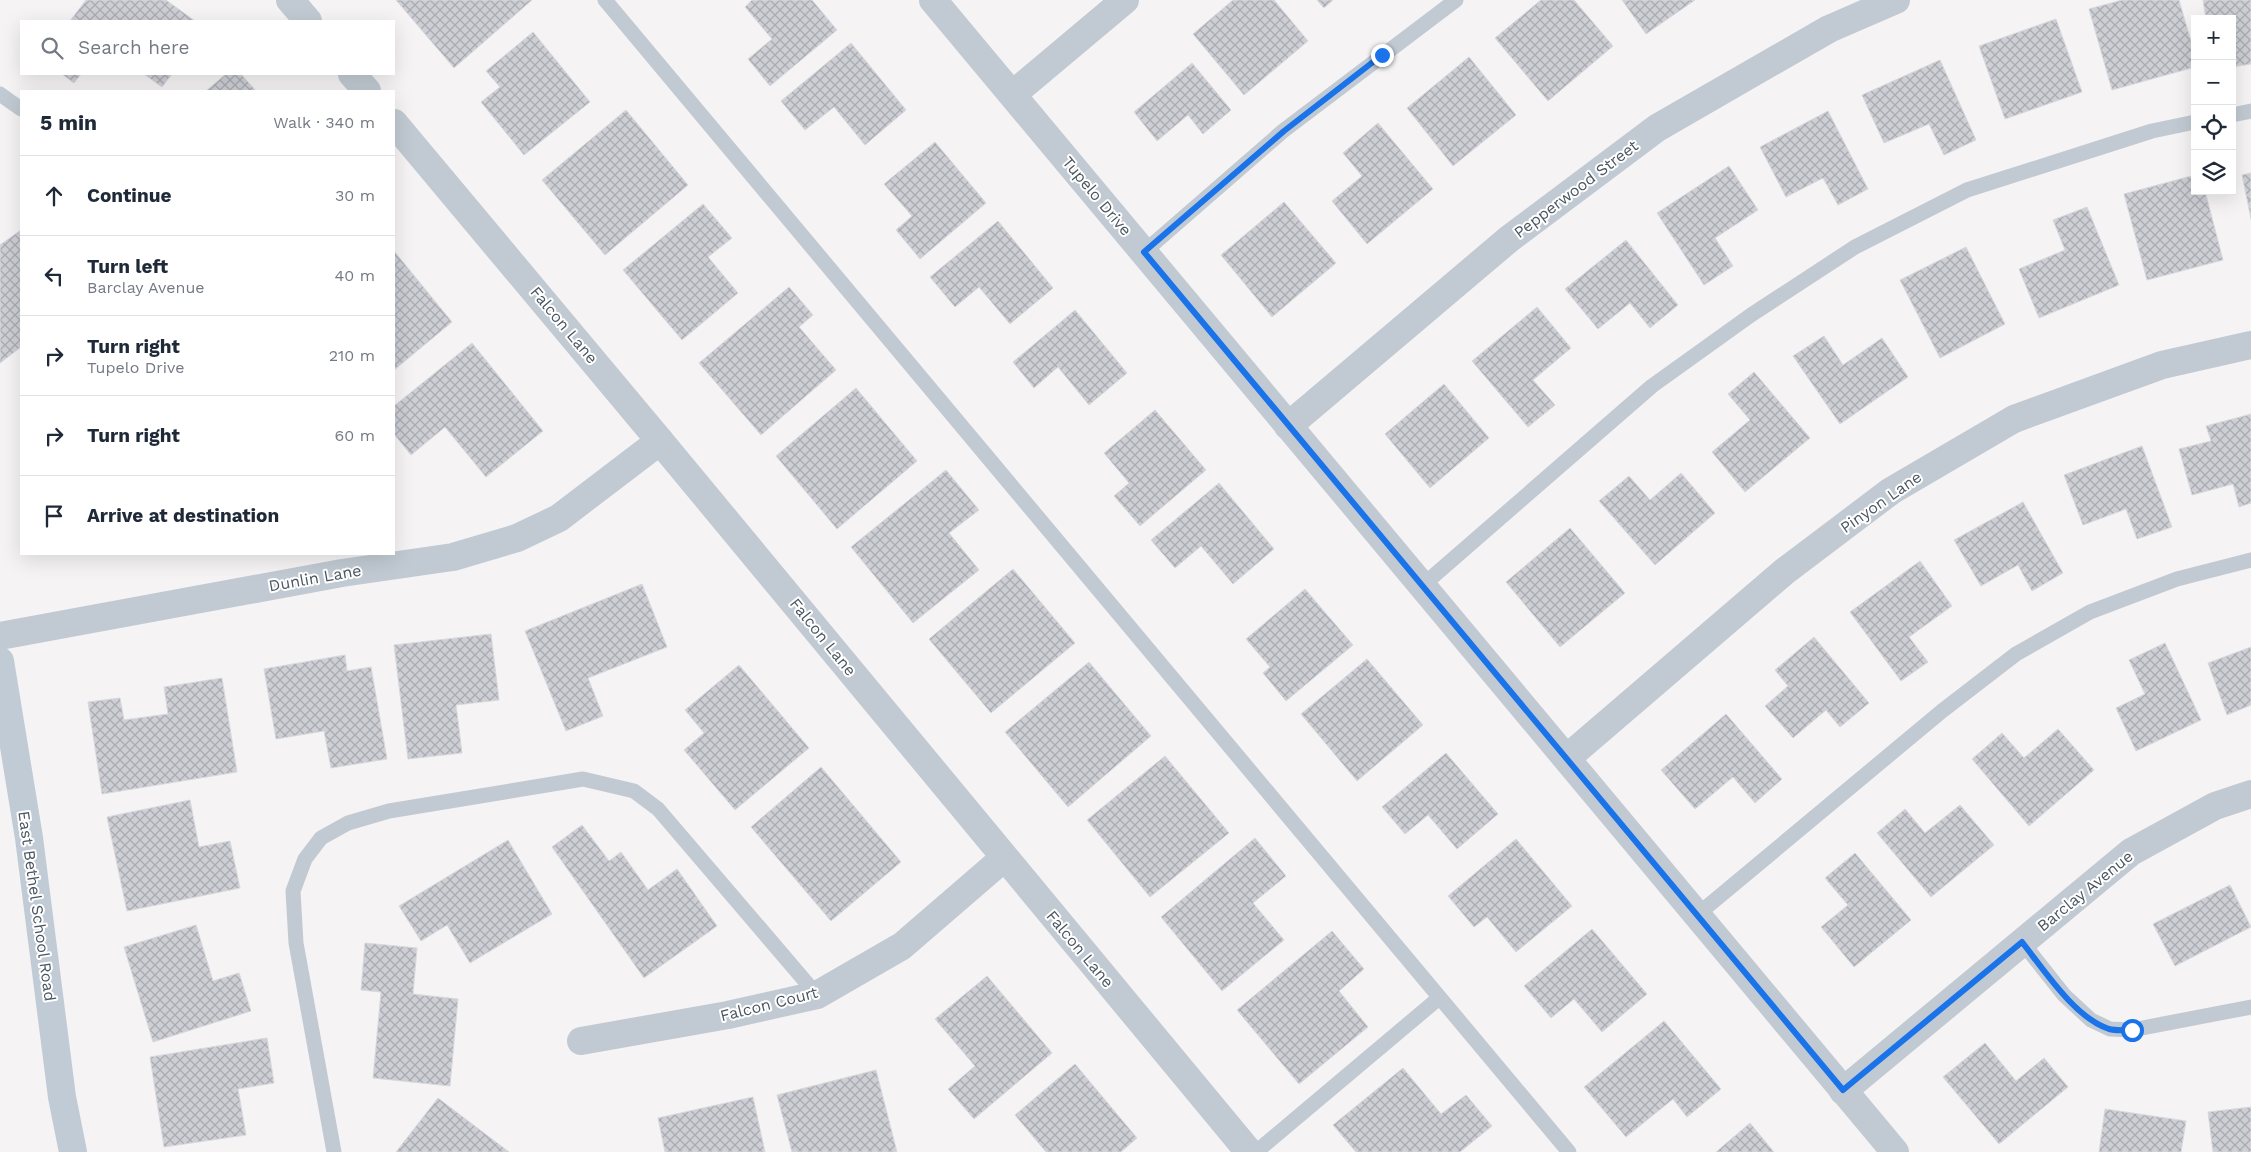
<!DOCTYPE html>
<meta charset="utf-8">
<style>
body{margin:0;font-family:"Work Sans",sans-serif;background:#f2f2f3;color:#1f2937}
.controls{position:absolute;right:15px;top:15px;display:grid;overflow:hidden;border-radius:0px;box-shadow:0 5px 20px #0002}
.controls button{width:45px;height:45px;display:grid;place-items:center;padding:0;border:0;border-bottom:1px solid #e0e1e3;background:#fff;color:#1f2937;font:25px sans-serif}
.stop{position:absolute;width:15px;height:15px;margin:-11px;border:4px solid #1a73e8;border-radius:50%;background:#fff}
.stop.end{background:#1a73e8;border-color:#fff;box-shadow:0 1px 5px #0008}
.list{margin:0;padding:0;list-style:none}
h2{display:flex;justify-content:space-between;align-items:center;height:65px;margin:0;padding:0 20px;font-size:21px}
h2 small{font-size:16px;font-weight:400;color:#747a83}
.list li{display:grid;grid-template-columns:32px 1fr auto;gap:15px;align-items:center;box-sizing:border-box;height:80px;padding:0 20px;border-top:1px solid #e0e1e3}
.list b{display:block;font-size:19px;white-space:nowrap}
.list p{margin:0;font-size:16px;white-space:nowrap;color:#747a83}
.list em{font-size:16px;font-style:normal;color:#747a83}
.icon{flex:none;width:28px;height:28px;fill:none;stroke:currentColor;stroke-width:2;stroke-linecap:round;stroke-linejoin:round}
.map{position:relative;flex:none;width:2251px;height:1152px;overflow:hidden}
.search{position:absolute;background:#fff;box-shadow:0 5px 20px #0002;left:20px;top:20px;width:375px;height:55px;display:flex;align-items:center;gap:12px;box-sizing:border-box;padding:0 18px;border-radius:0px;color:#747a83;font-size:19px}
.panel{position:absolute;background:#fff;box-shadow:0 5px 20px #0002;left:20px;top:90px;width:375px;height:465px;border-radius:0px}
.map>svg:first-child{display:block}
.building{fill:url(#building-cross-hatch);stroke:#d7d9de}
.lines{fill:none;stroke-linecap:round;stroke-linejoin:round}
.lane{stroke:#c1cad2;stroke-width:15}
.street{stroke:#c1cad2;stroke-width:28}
.secondary{stroke:#c1cbd6;stroke-width:28}
.route{stroke:#1a73e8;stroke-width:6}
.labels{text-anchor:middle;dominant-baseline:central;stroke-width:4;stroke-linejoin:round;paint-order:stroke}
.street-label{font-size:16px;fill:#4a5661;stroke:#fff}
</style>
<div class="map">
<svg width="2251" height="1152" viewBox="0 0 2251 1152">
<defs>
<pattern id="building-cross-hatch" width="8" height="8" patternUnits="userSpaceOnUse" patternTransform="scale(1.25)"><rect width="8" height="8" fill="#cdcfd5"/><path d="M0 0l8 8M0 8l8-8" fill="none" stroke="#a8abb0"/></pattern>
</defs>
<rect width="100%" height="100%" fill="#f5f3f3"/>
<g class="building">
<polygon points="86,0 166,0 195,21 70,21"/>
<polygon points="396,0 532,0 454,68"/>
<polygon points="752,0 812,0 837,30 770,86 748,59 772,39 745,7"/>
<polygon points="1233,0 1274,0 1308,41 1244,95 1193,34"/>
<polygon points="1317,0 1333,0 1324,8"/>
<polygon points="1541,0 1574,0 1613,46 1548,101 1495,38"/>
<polygon points="1622,0 1695,0 1646,34"/>
<polygon points="2122,0 2179,0 2195,55 2195,67 2112,90 2089,9"/>
<polygon points="2203,0 2251,0 2251,64 2232,67 2232,19 2206,19"/>
<polygon points="2056,19 2082,92 2005,119 1979,46"/>
<polygon points="533,32 590,102 524,155 481,102 500,87 486,71"/>
<polygon points="851,43 906,110 865,145 834,107 805,130 781,101"/>
<polygon points="1469,57 1516,115 1453,166 1407,108"/>
<polygon points="1940,60 1976,140 1944,155 1929,124 1884,143 1862,95"/>
<polygon points="1192,63 1231,110 1203,134 1188,115 1157,141 1134,112"/>
<polygon points="62,74 81,74 74,83"/>
<polygon points="144,74 172,74 162,87"/>
<polygon points="226,74 241,74 256,91 206,91"/>
<polygon points="626,110 688,185 605,255 542,180"/>
<polygon points="1828,111 1868,189 1838,205 1823,178 1786,197 1760,147"/>
<polygon points="1378,123 1433,189 1367,244 1332,201 1362,176 1343,153"/>
<polygon points="935,142 986,203 920,259 896,230 912,216 884,184"/>
<polygon points="1729,166 1758,210 1715,238 1733,266 1704,285 1657,213"/>
<polygon points="2251,173 2251,219 2242,175"/>
<polygon points="2195,175 2195,191 2205,191 2223,260 2147,280 2124,194"/>
<polygon points="1284,202 1336,263 1272,317 1221,255"/>
<polygon points="703,204 732,238 708,257 738,293 682,340 623,270"/>
<polygon points="2087,207 2119,285 2039,318 2019,269 2065,250 2053,220"/>
<polygon points="998,221 1053,288 1010,324 979,287 955,307 930,277"/>
<polygon points="21,230 21,347 0,363 0,245"/>
<polygon points="1626,240 1678,305 1650,328 1630,303 1598,329 1565,289"/>
<polygon points="1966,247 2005,324 1940,358 1900,280"/>
<polygon points="394,251 452,322 394,370"/>
<polygon points="789,287 813,315 799,327 836,370 761,435 699,363"/>
<polygon points="1537,307 1571,348 1533,380 1555,405 1528,427 1472,361"/>
<polygon points="1075,310 1127,373 1089,405 1058,367 1034,388 1013,362"/>
<polygon points="1824,336 1843,365 1882,338 1908,377 1840,424 1793,356"/>
<polygon points="472,343 543,431 486,477 445,427 411,455 394,434 394,406"/>
<polygon points="1754,372 1810,438 1745,492 1712,452 1750,420 1728,394"/>
<polygon points="1444,384 1489,438 1430,488 1385,434"/>
<polygon points="856,388 917,461 837,529 776,456"/>
<polygon points="1155,410 1206,470 1140,526 1114,496 1129,483 1104,453"/>
<polygon points="2251,414 2251,503 2239,507 2233,484 2192,495 2179,449 2211,441 2206,426"/>
<polygon points="2142,446 2172,527 2137,539 2126,509 2083,525 2064,475"/>
<polygon points="946,470 979,510 949,533 979,570 913,623 851,547"/>
<polygon points="1681,473 1715,513 1655,565 1599,501 1629,476 1650,500"/>
<polygon points="1219,483 1274,549 1233,584 1201,546 1175,568 1151,540"/>
<polygon points="2023,502 2063,573 2032,591 2018,565 1981,586 1954,540"/>
<polygon points="1570,528 1625,593 1560,647 1506,582"/>
<polygon points="1920,561 1952,606 1909,637 1928,662 1901,681 1850,612"/>
<polygon points="1013,569 1075,643 991,713 929,639"/>
<polygon points="642,584 667,647 588,678 603,716 566,731 525,631"/>
<polygon points="1305,589 1353,645 1286,701 1263,673 1270,667 1246,639"/>
<polygon points="491,634 499,700 456,705 462,753 408,759 394,645"/>
<polygon points="1814,637 1869,703 1840,727 1826,710 1793,738 1765,706 1788,686 1775,670"/>
<polygon points="2165,643 2201,720 2136,751 2116,708 2145,694 2129,660"/>
<polygon points="2251,647 2251,705 2227,715 2208,663"/>
<polygon points="345,655 347,671 371,667 387,759 331,768 324,731 276,739 264,669"/>
<polygon points="1367,659 1423,725 1357,781 1301,714"/>
<polygon points="1089,662 1151,736 1068,807 1005,732"/>
<polygon points="739,665 809,748 735,810 684,750 704,733 685,710"/>
<polygon points="222,678 237,772 102,794 88,702 120,698 124,720 168,714 164,687"/>
<polygon points="1726,714 1782,779 1755,803 1733,777 1695,809 1661,770"/>
<polygon points="2058,729 2094,770 2029,826 1972,759 2002,733 2024,758"/>
<polygon points="1446,753 1498,814 1457,849 1428,815 1405,834 1382,807"/>
<polygon points="1165,756 1229,833 1150,897 1087,820"/>
<polygon points="821,767 901,862 831,921 751,827"/>
<polygon points="190,800 199,847 230,841 240,888 127,911 107,817"/>
<polygon points="1960,805 1994,845 1931,897 1877,833 1905,809 1925,833"/>
<polygon points="582,825 609,861 621,852 648,890 677,869 717,926 644,978 552,847"/>
<polygon points="1255,838 1286,876 1253,903 1284,940 1222,991 1161,917"/>
<polygon points="1516,839 1572,906 1516,952 1487,917 1474,927 1448,896"/>
<polygon points="508,840 552,914 470,963 447,925 421,941 399,906"/>
<polygon points="1855,853 1911,920 1854,967 1821,927 1848,905 1825,878"/>
<polygon points="2230,885 2251,927 2175,966 2153,924"/>
<polygon points="196,925 213,981 239,973 251,1011 153,1042 124,947"/>
<polygon points="1592,929 1647,994 1602,1032 1574,999 1551,1018 1524,986"/>
<polygon points="1332,931 1364,969 1339,991 1368,1027 1299,1084 1237,1010"/>
<polygon points="365,943 417,948 413,994 458,999 450,1086 373,1078 381,992 361,990"/>
<polygon points="987,976 1052,1053 974,1119 948,1089 975,1066 935,1019"/>
<polygon points="1664,1021 1721,1089 1687,1117 1673,1099 1626,1137 1584,1087"/>
<polygon points="267,1038 274,1083 238,1089 246,1135 164,1147 150,1057"/>
<polygon points="1985,1043 2016,1081 2044,1058 2068,1087 1999,1144 1943,1077"/>
<polygon points="1075,1064 1137,1138 1121,1152 1046,1152 1015,1115"/>
<polygon points="1403,1068 1441,1114 1466,1095 1492,1126 1460,1152 1356,1152 1333,1125"/>
<polygon points="876,1070 897,1152 792,1152 777,1095"/>
<polygon points="753,1097 765,1152 665,1152 658,1118"/>
<polygon points="438,1098 509,1152 396,1152"/>
<polygon points="2251,1107 2251,1152 2213,1152 2208,1112"/>
<polygon points="2105,1109 2186,1121 2181,1152 2099,1152"/>
<polygon points="1750,1123 1774,1152 1716,1152"/>
</g>
<g class="lines">
<g class="lane">
<polyline points="605,0 1569,1152"/>
<polyline points="0,94 21,109"/>
<polyline points="2232,115 2251,111"/>
<polyline points="1144,252 1283,131 1456,0"/>
<polyline points="1422,586 1652,386 1751,315 1855,247 1967,190 2152,131 2195,122"/>
<polyline points="1697,915 1942,711 2016,654 2090,612 2177,579 2251,560"/>
<polyline points="2022,942 2064,995 2091,1020 2110,1029 2132,1030 2251,1007"/>
<polyline points="334,1152 296,943 293,891 305,859 321,838 348,823 389,811 583,779 634,791 658,809 817,995"/>
<polyline points="1256,1152 1439,998"/>
</g>
<g class="street">
<polyline points="290,0 308,21"/>
<polyline points="933,0 1895,1152"/>
<polyline points="352,74 367,91"/>
<polyline points="1013,94 1125,0"/>
<polyline points="394,123 660,441 1249,1152"/>
<polyline points="1288,426 1509,239 1657,128 1829,29 1896,0"/>
<polyline points="0,636 342,573 453,557 517,538 559,518 660,441"/>
<polyline points="1567,758 1785,571 1891,491 2014,419 2162,365 2251,345"/>
<polyline points="581,1041 728,1015 817,995 902,946 1004,858"/>
<polyline points="1843,1091 2131,852 2215,806 2251,794"/>
</g>
<polyline class="secondary" points="0,661 29,838 62,1097 73,1152"/>
</g>
<g class="lines">
<path class="route" d="M1382 55 1284 131 1144 252 1843 1090 2022 942C2044 970 2075 1018 2109 1029 2116 1031 2125 1030 2132 1030"/>
</g>
<g class="labels">
<g class="street-label">
<text transform="translate(1576 189) rotate(-37)">Pepperwood Street</text>
<text transform="translate(1097 196) rotate(50)">Tupelo Drive</text>
<text transform="translate(564 325) rotate(50)">Falcon Lane</text>
<text transform="translate(1881 502) rotate(-35)">Pinyon Lane</text>
<text transform="translate(315 578) rotate(-10)">Dunlin Lane</text>
<text transform="translate(823 637) rotate(51)">Falcon Lane</text>
<text transform="translate(2085 891) rotate(-39)">Barclay Avenue</text>
<text transform="translate(37 906) rotate(82)">East Bethel School Road</text>
<text transform="translate(1080 949) rotate(50)">Falcon Lane</text>
<text transform="translate(769 1004) rotate(-14)">Falcon Court</text>
</g>
</g>
</svg>
<div class="controls">
<button>+</button>
<button>−</button>
<button><svg class="icon" aria-label="locate" viewBox="0 0 24 24"><circle cx="12" cy="12" r="6"/><path d="M12 2v4M12 18v4M2 12h4M18 12h4"/></svg></button>
<button><svg class="icon" aria-label="layers" viewBox="0 0 24 24"><path d="M12 4l9 5-9 5-9-5zM3 14l9 5 9-5"/></svg></button>
</div>
<div class="stop" style="left:2132px;top:1030px"></div>
<div class="stop end" style="left:1382px;top:55px"></div>
<div class="search"><svg class="icon" aria-label="search" viewBox="0 0 24 24"><circle cx="10" cy="10" r="6"/><path d="M15 15l6 6"/></svg>Search here</div>
<section class="panel">
<h2>5 min<small>Walk · 340 m</small></h2>
<ul class="list">
<li><svg class="icon" aria-label="ahead" viewBox="0 0 24 24"><path d="M12 20V5M6 11l6-6 6 6"/></svg><div><b>Continue</b></div><em>30 m</em></li>
<li><svg class="icon" aria-label="left" viewBox="0 0 24 24"><path d="M17 20v-9H6M10 6l-5 5 5 5"/></svg><div><b>Turn left</b><p>Barclay Avenue</p></div><em>40 m</em></li>
<li><svg class="icon" aria-label="right" viewBox="0 0 24 24"><path d="M7 20v-9h11M14 6l5 5-5 5"/></svg><div><b>Turn right</b><p>Tupelo Drive</p></div><em>210 m</em></li>
<li><svg class="icon" aria-label="right" viewBox="0 0 24 24"><path d="M7 20v-9h11M14 6l5 5-5 5"/></svg><div><b>Turn right</b></div><em>60 m</em></li>
<li><svg class="icon" aria-label="arrive" viewBox="0 0 24 24"><path d="M6 21V4h12l-3 4 3 4H6"/></svg><div><b>Arrive at destination</b></div></li>
</ul>
</section>
</div>
